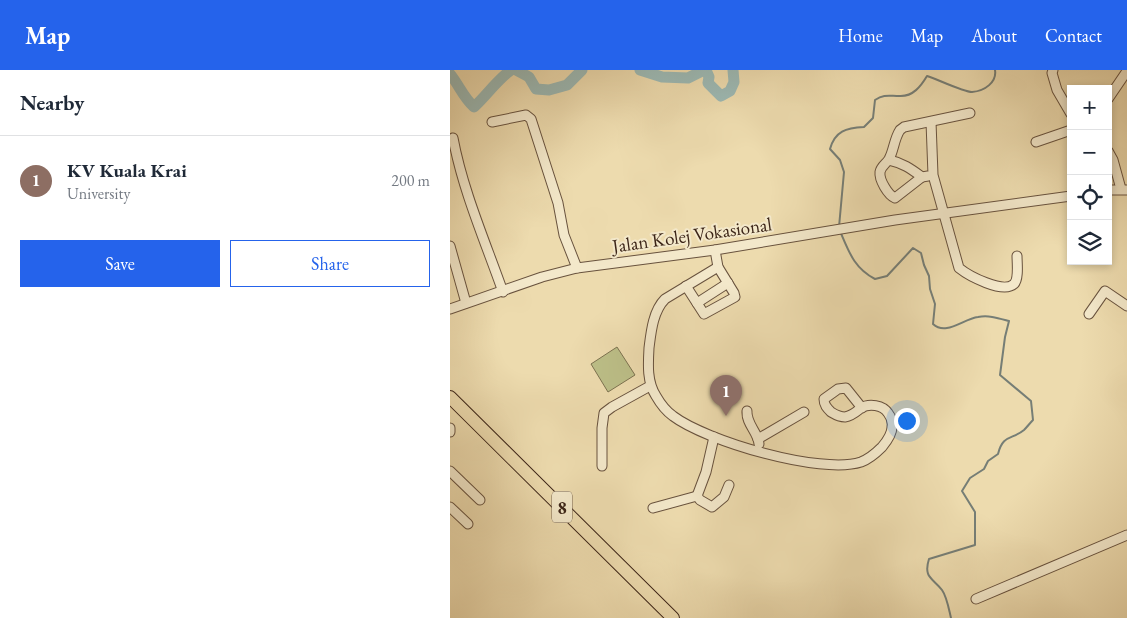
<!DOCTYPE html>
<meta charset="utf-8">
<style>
body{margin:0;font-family:"EB Garamond",serif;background:#f6f6f7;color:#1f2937}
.controls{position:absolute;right:15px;top:15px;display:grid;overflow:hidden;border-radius:0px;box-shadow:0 2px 8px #0003}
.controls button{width:45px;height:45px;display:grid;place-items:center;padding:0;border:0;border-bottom:1px solid #e0e1e3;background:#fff;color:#1f2937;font:25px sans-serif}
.you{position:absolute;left:456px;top:350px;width:18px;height:18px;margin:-12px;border:4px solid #fff;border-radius:50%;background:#1a73e8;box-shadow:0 0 0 8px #1a73e833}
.badge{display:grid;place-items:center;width:32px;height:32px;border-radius:50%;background:#2563eb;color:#fff;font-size:16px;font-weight:700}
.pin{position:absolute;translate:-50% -41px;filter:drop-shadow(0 1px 2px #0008)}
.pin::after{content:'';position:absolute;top:26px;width:18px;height:15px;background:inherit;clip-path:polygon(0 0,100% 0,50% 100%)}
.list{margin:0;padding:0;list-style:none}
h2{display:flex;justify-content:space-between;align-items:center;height:65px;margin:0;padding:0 20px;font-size:21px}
h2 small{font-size:16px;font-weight:400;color:#747a83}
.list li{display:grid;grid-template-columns:32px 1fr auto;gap:15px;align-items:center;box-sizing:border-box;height:90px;padding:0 20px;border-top:1px solid #e0e1e3}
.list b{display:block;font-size:19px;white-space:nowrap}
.list p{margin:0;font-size:16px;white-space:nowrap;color:#747a83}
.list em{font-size:16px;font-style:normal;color:#747a83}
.actions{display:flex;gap:10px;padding:15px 20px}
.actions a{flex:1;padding:11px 0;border:1px solid #2563eb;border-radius:0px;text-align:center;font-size:18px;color:#2563eb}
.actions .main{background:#2563eb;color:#fff}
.icon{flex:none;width:28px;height:28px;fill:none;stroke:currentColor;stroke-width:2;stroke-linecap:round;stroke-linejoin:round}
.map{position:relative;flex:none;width:677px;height:548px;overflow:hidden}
header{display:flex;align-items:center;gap:30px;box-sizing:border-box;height:70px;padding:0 25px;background:#2563eb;color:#fff}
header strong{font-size:24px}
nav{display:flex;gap:28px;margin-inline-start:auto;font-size:18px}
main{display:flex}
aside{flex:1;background:#fff}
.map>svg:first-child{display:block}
.grass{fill:#bcbf88;stroke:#7c7250}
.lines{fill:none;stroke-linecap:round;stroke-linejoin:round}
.stream{stroke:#767e76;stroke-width:2}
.river{stroke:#9cb9b4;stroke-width:11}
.minor-casing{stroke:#68523e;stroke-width:11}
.highway-casing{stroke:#3c2518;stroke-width:14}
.minor{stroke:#f3e8ca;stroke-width:9}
.highway{stroke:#eddbae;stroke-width:12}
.labels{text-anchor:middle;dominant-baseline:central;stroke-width:4;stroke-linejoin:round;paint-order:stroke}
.shield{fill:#f3e8ca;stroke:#73604d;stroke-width:1}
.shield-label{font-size:18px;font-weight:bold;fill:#3c2518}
.street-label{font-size:19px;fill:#3c2518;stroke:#f3e8ca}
</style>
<header>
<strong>Map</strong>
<nav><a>Home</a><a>Map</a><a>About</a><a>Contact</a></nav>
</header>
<main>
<aside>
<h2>Nearby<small></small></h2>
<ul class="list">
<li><span class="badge" style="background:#8d6e63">1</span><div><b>KV Kuala Krai</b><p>University</p></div><em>200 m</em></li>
</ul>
<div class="actions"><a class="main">Save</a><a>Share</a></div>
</aside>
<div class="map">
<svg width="677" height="548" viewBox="0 0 677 548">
<rect width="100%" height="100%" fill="#eddbae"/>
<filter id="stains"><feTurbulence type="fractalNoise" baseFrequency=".004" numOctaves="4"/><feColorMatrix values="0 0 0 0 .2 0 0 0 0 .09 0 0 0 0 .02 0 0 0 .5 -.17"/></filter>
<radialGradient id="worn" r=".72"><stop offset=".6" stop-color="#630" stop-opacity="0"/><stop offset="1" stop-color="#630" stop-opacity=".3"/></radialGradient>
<polygon class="grass" points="167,277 185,305 158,322 141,294"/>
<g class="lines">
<g class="stream">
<path d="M389 157 394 102 390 90 380 79C385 61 396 58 414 57L423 48 425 30C434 24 439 26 449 26 463 27 471 16 477 6 487 9 513 22 522 22 535 21 547 12 545 0"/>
<path d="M390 161C399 182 404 198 425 209L437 206 463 178 471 183 474 195 479 206 480 219 485 234 483 254C496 266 513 249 528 247 539 245 548 248 559 251L555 267 550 305 581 331 583 350C580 353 577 357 574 360 562 370 553 364 548 384L538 391 534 399 520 408 512 421 525 442V475L479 489C473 508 483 508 492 520 497 527 499 540 501 548"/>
</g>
<g class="river">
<polyline points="66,0 79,7 86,19 99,20 117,15 132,0"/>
<polyline points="190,0 212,7 238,8 254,0"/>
<polyline points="256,0 259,7 258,13 271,26 280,21 284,12 283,0"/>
<path d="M0 4C9 15 13 27 24 37 37 25 47 10 61 0"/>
</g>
<defs>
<g id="minor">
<polyline points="603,0 602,3 607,20 621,44"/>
<polyline points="658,29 677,1"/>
<polyline points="42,52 76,45 81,49 108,133 114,165 127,198"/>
<path d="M481 52 483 105 509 198C519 206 553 224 564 214 569 209 567 192 567 186"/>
<path d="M3 68C13 121 35 171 53 222"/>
<polyline points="586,72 621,60"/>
<polyline points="658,81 663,90 671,119"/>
<path d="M439 90C453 93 461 99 472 107L478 106"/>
<path d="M472 107 445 128C438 125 429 110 430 102 431 96 436 94 439 89 444 80 444 69 450 60L454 57 520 43"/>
<polyline points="658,120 677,120"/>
<polyline points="0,176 16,233"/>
<path d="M268 197 215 229C203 241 201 262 199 278 198 295 197 312 206 326 210 333 216 341 223 346 256 371 371 405 411 392 419 389 426 383 432 377 437 371 442 364 442 357 443 352 441 347 438 343 433 335 419 333 411 338 406 342 402 346 395 347 389 347 386 345 381 342 377 338 374 335 374 329L388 319 396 318 412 338"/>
<polyline points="236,216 254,244 285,227 284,223 268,197 265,180"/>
<polyline points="247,233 278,213"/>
<polyline points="0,239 92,207 127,198 265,180 445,150 621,126"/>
<polyline points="639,244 655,221 677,236"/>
<path d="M297 341C296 354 308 362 309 374"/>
<polyline points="0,358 0,362"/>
<polyline points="264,367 256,402 247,426 250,430 262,437 274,427 279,415"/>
<polyline points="308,369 354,342"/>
<polyline points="152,396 152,358 154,343 162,337 200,316"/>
<polyline points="0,401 30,430"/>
<polyline points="0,437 18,454"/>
<polyline points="203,438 247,426"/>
<polyline points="526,529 677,465"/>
</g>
<polyline id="highway" points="0,327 223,548"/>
</defs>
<use href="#minor" class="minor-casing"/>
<use href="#highway" class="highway-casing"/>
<use href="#minor" class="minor"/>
<use href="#highway" class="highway"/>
</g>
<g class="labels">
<rect class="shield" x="102" y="421.5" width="20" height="31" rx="4"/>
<g class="shield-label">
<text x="112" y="437">8</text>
</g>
<g class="street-label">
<text transform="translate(242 165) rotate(-8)">Jalan Kolej Vokasional</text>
</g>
</g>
<rect width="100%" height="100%" filter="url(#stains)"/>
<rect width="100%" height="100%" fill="url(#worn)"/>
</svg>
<div class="controls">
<button>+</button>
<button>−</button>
<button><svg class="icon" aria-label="locate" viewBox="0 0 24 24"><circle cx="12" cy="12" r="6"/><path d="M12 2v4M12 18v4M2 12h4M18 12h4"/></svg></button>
<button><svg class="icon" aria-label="layers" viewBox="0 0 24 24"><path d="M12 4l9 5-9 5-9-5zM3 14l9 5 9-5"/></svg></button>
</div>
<div class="you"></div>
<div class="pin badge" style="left:276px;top:346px;background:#8d6e63">1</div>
</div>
</main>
